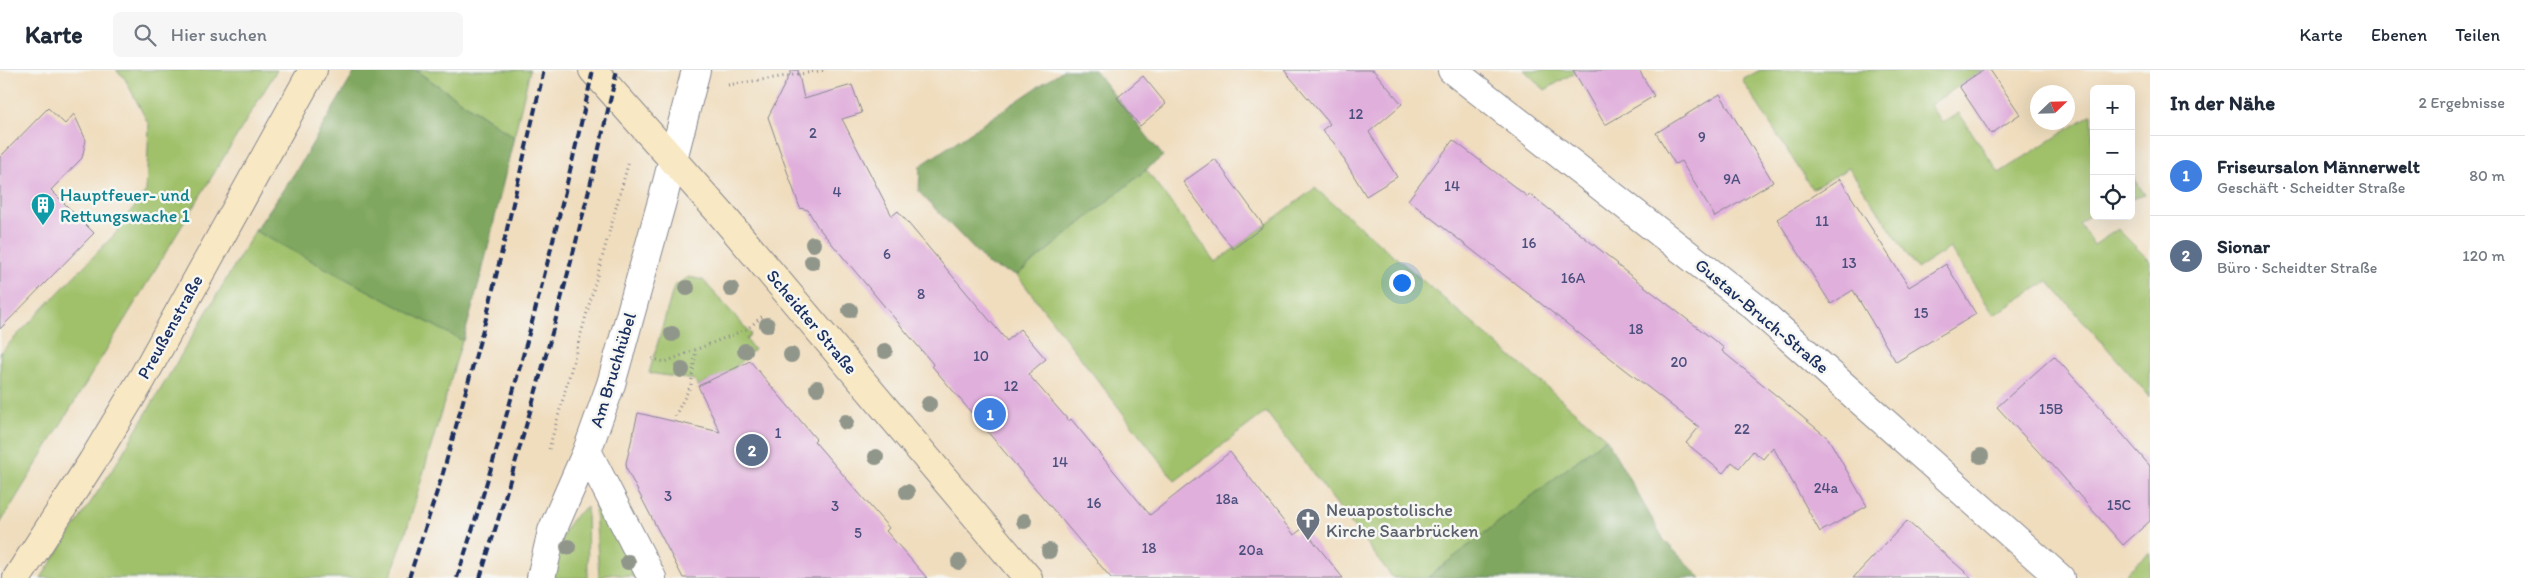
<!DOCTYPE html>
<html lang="de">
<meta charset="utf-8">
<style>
body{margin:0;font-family:Itim,sans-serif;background:#f6f6f7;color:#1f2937}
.controls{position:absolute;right:15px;top:15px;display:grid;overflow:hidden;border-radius:8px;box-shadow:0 5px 20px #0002}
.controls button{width:45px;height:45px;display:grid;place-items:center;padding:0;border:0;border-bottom:1px solid #e0e1e3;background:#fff;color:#1f2937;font:25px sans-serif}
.compass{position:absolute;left:2030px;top:15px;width:45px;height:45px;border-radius:50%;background:#fff;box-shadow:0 5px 20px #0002;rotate:67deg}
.you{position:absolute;left:1401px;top:212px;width:18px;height:18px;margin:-12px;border:4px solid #fff;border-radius:50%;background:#1a73e8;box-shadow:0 0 0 8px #1a73e833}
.badge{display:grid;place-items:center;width:32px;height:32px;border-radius:50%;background:#1f6fb2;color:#fff;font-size:16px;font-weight:700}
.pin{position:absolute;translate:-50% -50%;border:2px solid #fff;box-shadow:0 1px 5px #0006}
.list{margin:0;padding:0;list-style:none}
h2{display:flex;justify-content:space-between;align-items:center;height:65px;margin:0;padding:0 20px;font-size:21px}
h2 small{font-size:16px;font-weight:400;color:#747a83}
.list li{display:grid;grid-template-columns:32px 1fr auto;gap:15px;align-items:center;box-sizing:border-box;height:80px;padding:0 20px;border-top:1px solid #e0e1e3}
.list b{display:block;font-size:19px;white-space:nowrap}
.list p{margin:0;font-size:16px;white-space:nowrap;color:#747a83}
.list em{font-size:16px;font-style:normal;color:#747a83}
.icon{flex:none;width:28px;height:28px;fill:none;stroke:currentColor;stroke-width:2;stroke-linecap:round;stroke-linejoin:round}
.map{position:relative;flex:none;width:2150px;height:508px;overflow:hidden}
header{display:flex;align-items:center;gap:30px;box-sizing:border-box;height:70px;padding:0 25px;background:#fff;border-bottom:1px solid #e0e1e3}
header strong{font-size:24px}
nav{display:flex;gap:28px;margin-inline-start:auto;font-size:18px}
.search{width:350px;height:45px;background:#f6f6f7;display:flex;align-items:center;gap:12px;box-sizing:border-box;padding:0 18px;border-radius:8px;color:#747a83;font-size:19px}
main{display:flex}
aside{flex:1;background:#fff}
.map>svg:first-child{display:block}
.green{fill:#a0c16a;stroke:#5e7864}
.forest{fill:#80a75e;stroke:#4e6b5e}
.building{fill:#e0afdc}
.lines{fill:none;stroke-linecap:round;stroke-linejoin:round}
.street-casing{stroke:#86868e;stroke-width:30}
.secondary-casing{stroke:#86868e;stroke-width:30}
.path{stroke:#86868e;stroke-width:3;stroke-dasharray:1 4;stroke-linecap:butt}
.street{stroke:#fff;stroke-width:28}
.secondary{stroke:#f8e8c3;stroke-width:28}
.rail{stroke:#1b2f5e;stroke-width:4;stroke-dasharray:8 4;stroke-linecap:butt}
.tree{fill:#91968b}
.labels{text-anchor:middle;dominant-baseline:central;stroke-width:5;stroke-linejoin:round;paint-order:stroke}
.number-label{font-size:15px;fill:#4c4f7e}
.culture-label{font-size:18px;fill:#0d838f;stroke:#f6f6f2;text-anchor:start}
.street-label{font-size:18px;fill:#1b2f5e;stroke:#f6f6f2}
.worship-label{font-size:18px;fill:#5b616d;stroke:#f6f6f2;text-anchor:start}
</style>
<header>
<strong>Karte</strong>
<div class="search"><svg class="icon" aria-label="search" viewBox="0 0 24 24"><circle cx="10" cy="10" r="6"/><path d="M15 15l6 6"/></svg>Hier suchen</div>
<nav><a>Karte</a><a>Ebenen</a><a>Teilen</a></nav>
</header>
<main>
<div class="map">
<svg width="2150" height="508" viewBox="0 0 2150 508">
<rect width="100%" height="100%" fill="#f6f6f2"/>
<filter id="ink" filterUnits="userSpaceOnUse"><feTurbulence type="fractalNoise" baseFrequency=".02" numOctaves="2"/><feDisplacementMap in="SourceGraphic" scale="10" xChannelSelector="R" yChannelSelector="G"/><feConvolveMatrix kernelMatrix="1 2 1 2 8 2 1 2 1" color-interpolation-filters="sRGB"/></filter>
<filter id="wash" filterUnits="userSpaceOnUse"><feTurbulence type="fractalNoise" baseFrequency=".0096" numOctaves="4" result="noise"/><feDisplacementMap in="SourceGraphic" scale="20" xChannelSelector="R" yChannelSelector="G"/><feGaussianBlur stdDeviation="1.12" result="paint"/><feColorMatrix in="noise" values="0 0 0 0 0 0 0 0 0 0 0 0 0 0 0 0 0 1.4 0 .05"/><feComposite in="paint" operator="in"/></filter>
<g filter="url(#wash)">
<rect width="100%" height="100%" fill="#f0ddbe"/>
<g class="green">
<polygon points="116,0 277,0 0,454 0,283 116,163 146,121 149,55 124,7"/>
<polygon points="415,0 530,0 514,67"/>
<polygon points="1524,0 1579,0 1545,20"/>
<polygon points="1760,0 1983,0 1930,35 1942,53 1959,43 1999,103 2092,44 2094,142 2079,153 2094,175 2118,159 2150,191 2150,327 2048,211 1994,245 1950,178 1917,199 1849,98 1812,119 1742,10"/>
<polygon points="1146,100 1216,192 1315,118 1606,368 1427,508 1393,508 1266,342 1175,411 1017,205"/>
<polygon points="296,101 482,202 407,459 390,508 41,508 116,394 255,161"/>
<polygon points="2131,103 2145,125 2131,129"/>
<polygon points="689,207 703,210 751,264 746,269 754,280 731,301 698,316 695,310 649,303 674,216"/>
<polygon points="595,436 605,439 643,508 610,504 599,508"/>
<path d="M587 437 588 508H550C558 482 561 452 587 437Z"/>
<polygon points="2150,482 2150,508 2131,508 2126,503"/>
</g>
<g class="forest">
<polygon points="356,0 415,0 514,67 482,202 463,271 255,161 296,101"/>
<polygon points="1063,0 1094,0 1163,86 1017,205 990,196 919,122 920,96"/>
<polygon points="1606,368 1664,470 1701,508 1427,508"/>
</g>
<g id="blocks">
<g class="building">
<polygon points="792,0 798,0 804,29 852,15 862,43 842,49 892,146 898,141 1007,271 1020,259 1046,289 1028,304 1069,351 1071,349 1150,445 1230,382 1294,465 1303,458 1343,508 1111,508 932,296 933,294 817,156 808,140 800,138 768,47"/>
<polygon points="1284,0 1373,0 1402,34 1369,62 1397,107 1366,126 1334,73 1322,60 1330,54"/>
<polygon points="1573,0 1639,0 1654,26 1605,55"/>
<polygon points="1983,0 1990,0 2020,44 1991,64 1959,16"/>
<polygon points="1143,6 1166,34 1140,56 1117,28"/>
<polygon points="1720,24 1773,112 1715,147 1681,91 1675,94 1656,63"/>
<polygon points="48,38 65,54 74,44 86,70 82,88 51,120 94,163 0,259 0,87"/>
<polygon points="1453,70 1528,127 1530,124 1618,194 1617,195 1724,278 1722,281 1828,368 1867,436 1820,462 1773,377 1763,389 1753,381 1739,398 1732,392 1723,403 1686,373 1699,357 1408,130"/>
<polygon points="1215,89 1264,156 1233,179 1183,112"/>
<polygon points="1840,109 1909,217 1946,194 1976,244 1896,292 1853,220 1831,234 1777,149"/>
<polygon points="2054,286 2104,341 2103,342 2150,396 2150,451 2123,475 2049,391 2048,392 1997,337"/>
<polygon points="750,291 816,369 814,371 889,458 886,461 927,508 683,508 627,400 626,393 638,343 720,362 698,316"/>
<polygon points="1907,451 1972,508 1853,508"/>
</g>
</g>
</g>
<g filter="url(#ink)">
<use href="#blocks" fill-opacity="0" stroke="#86868e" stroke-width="1"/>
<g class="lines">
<defs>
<g id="street">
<polyline points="1452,0 1755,237 2060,508"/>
<polyline points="587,381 652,508"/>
<polyline points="541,508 552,461 587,381 611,314 664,124 696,0"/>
</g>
<g id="secondary">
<polyline points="593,0 721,144 1028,508"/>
<polyline points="17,508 92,392 142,309 313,0"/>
</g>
</defs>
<use href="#street" class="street-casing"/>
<use href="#secondary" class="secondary-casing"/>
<g class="path">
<polyline points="728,15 826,0"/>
<polyline points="652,289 665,292 747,259 764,245"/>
<polyline points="675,346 691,315 696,280"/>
<polyline points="549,379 629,91"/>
</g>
<use href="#street" class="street"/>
<use href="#secondary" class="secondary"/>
<g class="rail">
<polyline points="409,508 443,403 487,245 544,0"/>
<path d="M457 508C511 341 555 172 593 0"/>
<path d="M480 508C533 340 579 171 617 0"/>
</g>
</g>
<g class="tree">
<circle cx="813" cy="174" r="8"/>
<circle cx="812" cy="192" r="8"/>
<circle cx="687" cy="218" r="8"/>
<circle cx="731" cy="219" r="8"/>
<circle cx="850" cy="240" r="8"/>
<circle cx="767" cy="255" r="8"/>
<circle cx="672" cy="264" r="8"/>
<circle cx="745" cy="281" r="8"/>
<circle cx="885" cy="281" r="8"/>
<circle cx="791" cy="285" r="8"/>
<circle cx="682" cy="300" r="8"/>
<circle cx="817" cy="318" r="8"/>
<circle cx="929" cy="334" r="8"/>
<circle cx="846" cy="352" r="8"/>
<circle cx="1981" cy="386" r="8"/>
<circle cx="876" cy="387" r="8"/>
<circle cx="907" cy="422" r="8"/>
<circle cx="1024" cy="451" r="8"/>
<circle cx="568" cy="477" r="8"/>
<circle cx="1049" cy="481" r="8"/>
<circle cx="628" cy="492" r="8"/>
<circle cx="959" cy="492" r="8"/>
</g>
</g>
<defs>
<symbol id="building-pin" viewBox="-11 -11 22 30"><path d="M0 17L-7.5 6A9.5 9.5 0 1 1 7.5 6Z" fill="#0f9aa8" stroke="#f6f6f2"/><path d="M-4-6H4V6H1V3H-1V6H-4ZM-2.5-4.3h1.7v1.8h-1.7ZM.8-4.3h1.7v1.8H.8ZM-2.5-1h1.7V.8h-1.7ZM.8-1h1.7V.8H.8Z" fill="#fff"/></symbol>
<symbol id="church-pin" viewBox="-11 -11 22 30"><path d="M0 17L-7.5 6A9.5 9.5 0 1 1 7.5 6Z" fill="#6b7280" stroke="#f6f6f2"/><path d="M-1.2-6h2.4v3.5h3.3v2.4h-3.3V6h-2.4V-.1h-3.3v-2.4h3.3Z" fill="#fff"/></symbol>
</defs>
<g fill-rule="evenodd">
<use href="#building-pin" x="29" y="121" width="28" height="38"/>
<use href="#church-pin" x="1294" y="436" width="28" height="38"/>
</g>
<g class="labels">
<g class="number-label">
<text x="1356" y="44">12</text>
<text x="813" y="63">2</text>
<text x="1702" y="67">9</text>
<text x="1732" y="109">9A</text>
<text x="1452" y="116">14</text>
<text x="837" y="122">4</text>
<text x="1822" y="151">11</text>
<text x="1529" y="173">16</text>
<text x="887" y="184">6</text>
<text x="1849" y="193">13</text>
<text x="1573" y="208">16A</text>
<text x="921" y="224">8</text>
<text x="1921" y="243">15</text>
<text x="1636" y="259">18</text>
<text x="981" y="286">10</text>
<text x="1679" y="292">20</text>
<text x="1011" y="316">12</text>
<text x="2051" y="339">15B</text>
<text x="1742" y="359">22</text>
<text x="778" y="363">1</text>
<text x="1060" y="392">14</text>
<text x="1826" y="418">24a</text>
<text x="668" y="426">3</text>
<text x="1227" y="429">18a</text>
<text x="1094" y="433">16</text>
<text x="2119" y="435">15C</text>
<text x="835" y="436">3</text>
<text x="858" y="463">5</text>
<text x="1149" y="478">18</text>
<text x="1251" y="480">20a</text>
</g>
<g class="culture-label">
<text x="60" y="125">Hauptfeuer- und<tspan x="60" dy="21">Rettungswache 1</tspan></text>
</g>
<g class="street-label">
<text transform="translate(1762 246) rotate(40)">Gustav-Bruch-Straße</text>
<text transform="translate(812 252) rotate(50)">Scheidter Straße</text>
<text transform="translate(170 257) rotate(-61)">Preußenstraße</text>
<text transform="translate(613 300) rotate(-73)">Am Bruchhübel</text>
</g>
<g class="worship-label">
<text x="1326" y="440">Neuapostolische<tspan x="1326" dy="21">Kirche Saarbrücken</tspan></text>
</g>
</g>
</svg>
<div class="controls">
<button>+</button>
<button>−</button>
<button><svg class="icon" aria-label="locate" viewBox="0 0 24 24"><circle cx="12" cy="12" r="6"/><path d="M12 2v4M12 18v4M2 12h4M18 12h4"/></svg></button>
</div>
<svg class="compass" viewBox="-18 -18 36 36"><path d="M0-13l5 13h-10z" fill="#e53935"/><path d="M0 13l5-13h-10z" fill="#747a83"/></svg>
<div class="you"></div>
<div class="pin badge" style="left:990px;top:344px;background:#3f7fe0">1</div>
<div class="pin badge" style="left:752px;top:380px;background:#5c6f8a">2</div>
</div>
<aside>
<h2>In der Nähe<small>2 Ergebnisse</small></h2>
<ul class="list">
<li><span class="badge" style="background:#3f7fe0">1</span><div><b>Friseursalon Männerwelt</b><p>Geschäft · Scheidter Straße</p></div><em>80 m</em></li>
<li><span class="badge" style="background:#5c6f8a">2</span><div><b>Sionar</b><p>Büro · Scheidter Straße</p></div><em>120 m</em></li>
</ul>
</aside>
</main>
